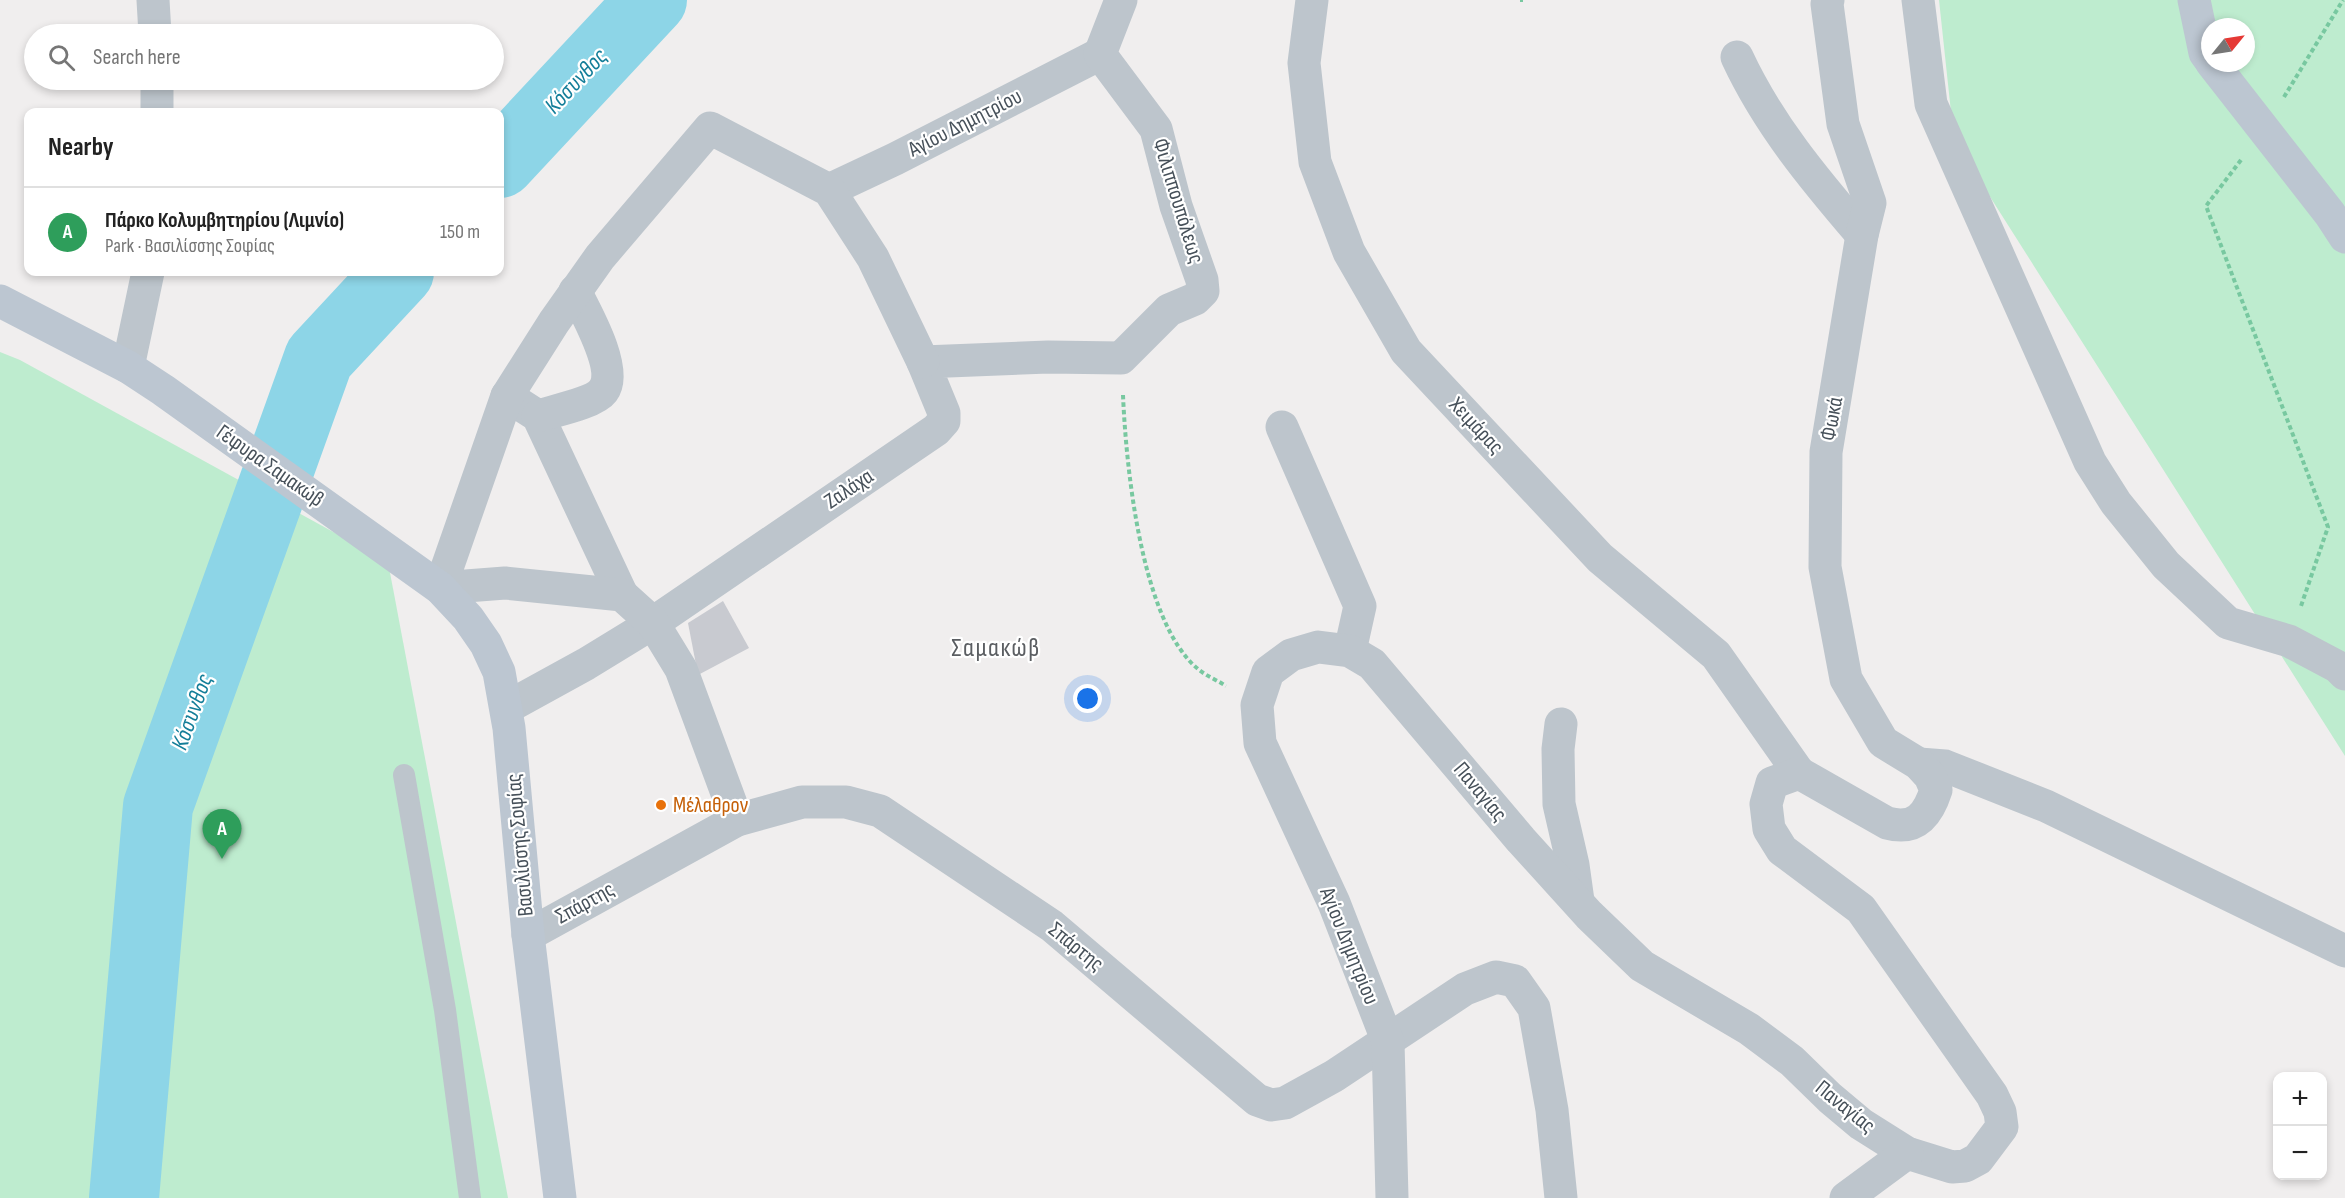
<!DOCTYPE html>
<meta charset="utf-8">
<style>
body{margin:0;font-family:"Sofia Sans Condensed",sans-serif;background:#f6f6f6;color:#222}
.controls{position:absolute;right:18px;bottom:18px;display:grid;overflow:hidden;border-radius:12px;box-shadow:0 3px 9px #0003}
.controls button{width:54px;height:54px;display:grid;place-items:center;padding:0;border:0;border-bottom:2px solid #e0e0e0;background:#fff;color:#222;font:30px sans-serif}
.compass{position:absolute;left:2201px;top:18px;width:54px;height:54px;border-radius:50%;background:#fff;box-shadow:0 3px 9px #0003;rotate:60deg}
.you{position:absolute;left:1088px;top:699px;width:21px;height:21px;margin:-15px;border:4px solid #fff;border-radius:50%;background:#1a73e8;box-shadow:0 0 0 9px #1a73e833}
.badge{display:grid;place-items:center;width:39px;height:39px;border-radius:50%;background:#7c3aed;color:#fff;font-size:20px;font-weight:700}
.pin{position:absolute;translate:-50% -50px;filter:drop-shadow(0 2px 3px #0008)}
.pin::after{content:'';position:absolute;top:32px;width:21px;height:18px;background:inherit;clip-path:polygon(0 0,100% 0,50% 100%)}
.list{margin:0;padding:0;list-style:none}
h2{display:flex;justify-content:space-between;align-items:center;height:78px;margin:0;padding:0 24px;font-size:26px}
h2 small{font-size:20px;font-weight:400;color:#767676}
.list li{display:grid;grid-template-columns:39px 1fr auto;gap:18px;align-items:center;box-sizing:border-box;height:90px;padding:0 24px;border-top:2px solid #e0e0e0}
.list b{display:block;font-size:22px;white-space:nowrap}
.list p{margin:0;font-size:20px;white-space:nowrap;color:#767676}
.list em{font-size:20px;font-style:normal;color:#767676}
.icon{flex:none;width:33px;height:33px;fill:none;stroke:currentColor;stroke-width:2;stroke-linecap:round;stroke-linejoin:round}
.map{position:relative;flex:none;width:2345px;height:1198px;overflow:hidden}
.search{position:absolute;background:#fff;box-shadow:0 3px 9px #0003;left:24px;top:24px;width:480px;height:66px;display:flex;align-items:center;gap:15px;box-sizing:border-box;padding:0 21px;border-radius:33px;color:#767676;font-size:22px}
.panel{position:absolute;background:#fff;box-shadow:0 3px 9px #0003;left:24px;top:108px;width:480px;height:168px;border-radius:12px}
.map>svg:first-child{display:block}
.green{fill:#beeccf;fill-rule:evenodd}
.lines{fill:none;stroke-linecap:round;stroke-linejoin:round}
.river{stroke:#8dd5e7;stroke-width:70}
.building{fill:#c8cad0}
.path{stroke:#78c8a0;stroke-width:4;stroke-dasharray:4.5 3;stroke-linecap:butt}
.lane{stroke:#bdc5cc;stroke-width:22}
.street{stroke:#bdc5cc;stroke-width:33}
.secondary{stroke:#bcc6d1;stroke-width:33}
.food-dot{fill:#e8710a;stroke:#fff;stroke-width:2}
.labels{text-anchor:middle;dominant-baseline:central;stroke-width:4.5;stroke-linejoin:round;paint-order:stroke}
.street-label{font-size:22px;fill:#47515a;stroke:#fff}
.food-label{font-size:22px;fill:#c56008;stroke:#fff;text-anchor:start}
.water-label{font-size:24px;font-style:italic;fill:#147e99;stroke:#fff}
.quarter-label{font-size:26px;letter-spacing:1.5px;fill:#5b5e62;stroke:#fff}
</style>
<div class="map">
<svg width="2345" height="1198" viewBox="0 0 2345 1198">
<rect width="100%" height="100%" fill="#f0eeee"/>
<g class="green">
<path d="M1939 0H2345V756L1954 140ZM2210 27H2246V63H2210Z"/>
<polygon points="0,352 20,360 388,562 508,1198 0,1198"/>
</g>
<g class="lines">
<g class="river">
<polyline points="500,163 652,0"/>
<polyline points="124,1198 158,806 319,358 399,272"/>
</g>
</g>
<polygon class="building" points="723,601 749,648 698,675 688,623"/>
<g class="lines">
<g class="path">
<polyline points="1520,0 1523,0"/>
<polyline points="2284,97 2343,0"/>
<polyline points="2241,160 2206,206 2328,527 2301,606"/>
<path d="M1123 395C1126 466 1141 622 1198 669 1206 676 1217 680 1226 686"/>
</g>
<polyline class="lane" points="404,775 445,1010 470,1198"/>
<g class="street">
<polyline points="153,0 155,34"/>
<polyline points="1312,0 1304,63 1315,162 1349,252 1406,351 1600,558 1716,655 1799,773"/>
<polyline points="1918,0 1931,104 2090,462 2116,503 2166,565 2228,623 2289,641 2338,667 2345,674"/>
<path d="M1737 57C1768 124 1814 179 1862 235"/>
<polyline points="157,80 157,112"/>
<polyline points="829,190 895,159 1100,54"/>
<polyline points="128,367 148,272"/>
<polyline points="507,396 538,416 622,595"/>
<path d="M538 416C553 411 594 403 603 391 619 370 585 311 575 291"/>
<polyline points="1282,427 1360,606 1350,651"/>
<polyline points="506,708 586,664 653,623 936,430 944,421 944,413 923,362 1048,357 1121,358 1169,310 1195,299 1203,291 1202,280 1176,206 1156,129 1100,54 1121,0"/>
<polyline points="1561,724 1558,749 1559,804 1573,865 1578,901"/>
<polyline points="1919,764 1945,766 2046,806 2345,951"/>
<polyline points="737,820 681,669 653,623 622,595 505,583 440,588 507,396 554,322 600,257 710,128 829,190 873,258 923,362"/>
<polyline points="528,935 737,820 802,802 846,802 880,811 1052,926 1257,1100 1271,1105 1285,1103 1334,1076 1465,989 1496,977 1515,981 1534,1008 1552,1110 1561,1198"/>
<path d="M1392 1198 1388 1042 1334 903 1260 743 1257 705 1268 672 1291 655 1318 647 1350 651 1372 664 1521 840 1589 915 1642 966 1749 1029 1792 1061 1830 1098 1861 1124 1907 1153 1952 1167 1965 1166 1978 1159 2002 1127 2000 1112 1992 1095 1861 909 1782 850 1769 829 1766 804 1772 783 1799 773 1887 823C1916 831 1928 815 1936 790L1930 776 1919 764 1883 742 1846 679 1825 567 1826 452 1862 235 1870 203 1843 124 1827 4 1828 0"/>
<polyline points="1846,1198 1907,1153"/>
</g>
<g class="secondary">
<polyline points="2194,0 2205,53 2210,60"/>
<polyline points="2212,63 2330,214 2345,237"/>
<polyline points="0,301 128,367 163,390 440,588 468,618 486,644 499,672 509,728 528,935 560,1198"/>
</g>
</g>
<circle class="food-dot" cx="661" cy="805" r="6"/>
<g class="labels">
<g class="street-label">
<text transform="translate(965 123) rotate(-27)">Αγίου Δημητρίου</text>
<text transform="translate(1178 201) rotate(73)">Φιλιππουπόλεως</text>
<text transform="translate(1832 419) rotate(-80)">Φωκά</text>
<text transform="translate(1476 426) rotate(47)">Χειμάρας</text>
<text transform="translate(270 466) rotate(35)">Γέφυρα Σαμακώβ</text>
<text transform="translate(849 489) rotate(-34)">Ζαλάχα</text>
<text transform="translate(1480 792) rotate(50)">Παναγίας</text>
<text transform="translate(520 845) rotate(-95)">Βασιλίσσης Σοφίας</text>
<text transform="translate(585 903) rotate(-29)">Σπάρτης</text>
<text transform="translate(1349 946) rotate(68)">Αγίου Δημητρίου</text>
<text transform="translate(1076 947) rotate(39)">Σπάρτης</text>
<text transform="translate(1845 1107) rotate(39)">Παναγίας</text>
</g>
<g class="food-label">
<text x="673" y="805">Μέλαθρον</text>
</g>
<g class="water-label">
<text transform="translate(576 81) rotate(-47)">Κόσυνθος</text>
<text transform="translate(192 712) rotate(-70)">Κόσυνθος</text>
</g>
<g class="quarter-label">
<text x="996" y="648">Σαμακώβ</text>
</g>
</g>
</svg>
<div class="controls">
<button>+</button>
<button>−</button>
</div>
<svg class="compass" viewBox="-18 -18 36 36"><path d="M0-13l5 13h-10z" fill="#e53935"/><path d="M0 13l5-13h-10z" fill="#767676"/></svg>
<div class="you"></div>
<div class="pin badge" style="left:222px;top:859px;background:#2e9e5b">A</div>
<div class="search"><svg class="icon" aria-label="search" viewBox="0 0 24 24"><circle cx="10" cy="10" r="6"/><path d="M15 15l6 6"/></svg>Search here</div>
<section class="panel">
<h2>Nearby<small></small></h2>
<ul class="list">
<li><span class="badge" style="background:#2e9e5b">A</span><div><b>Πάρκο Κολυμβητηρίου (Λιμνίο)</b><p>Park · Βασιλίσσης Σοφίας</p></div><em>150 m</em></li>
</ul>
</section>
</div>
